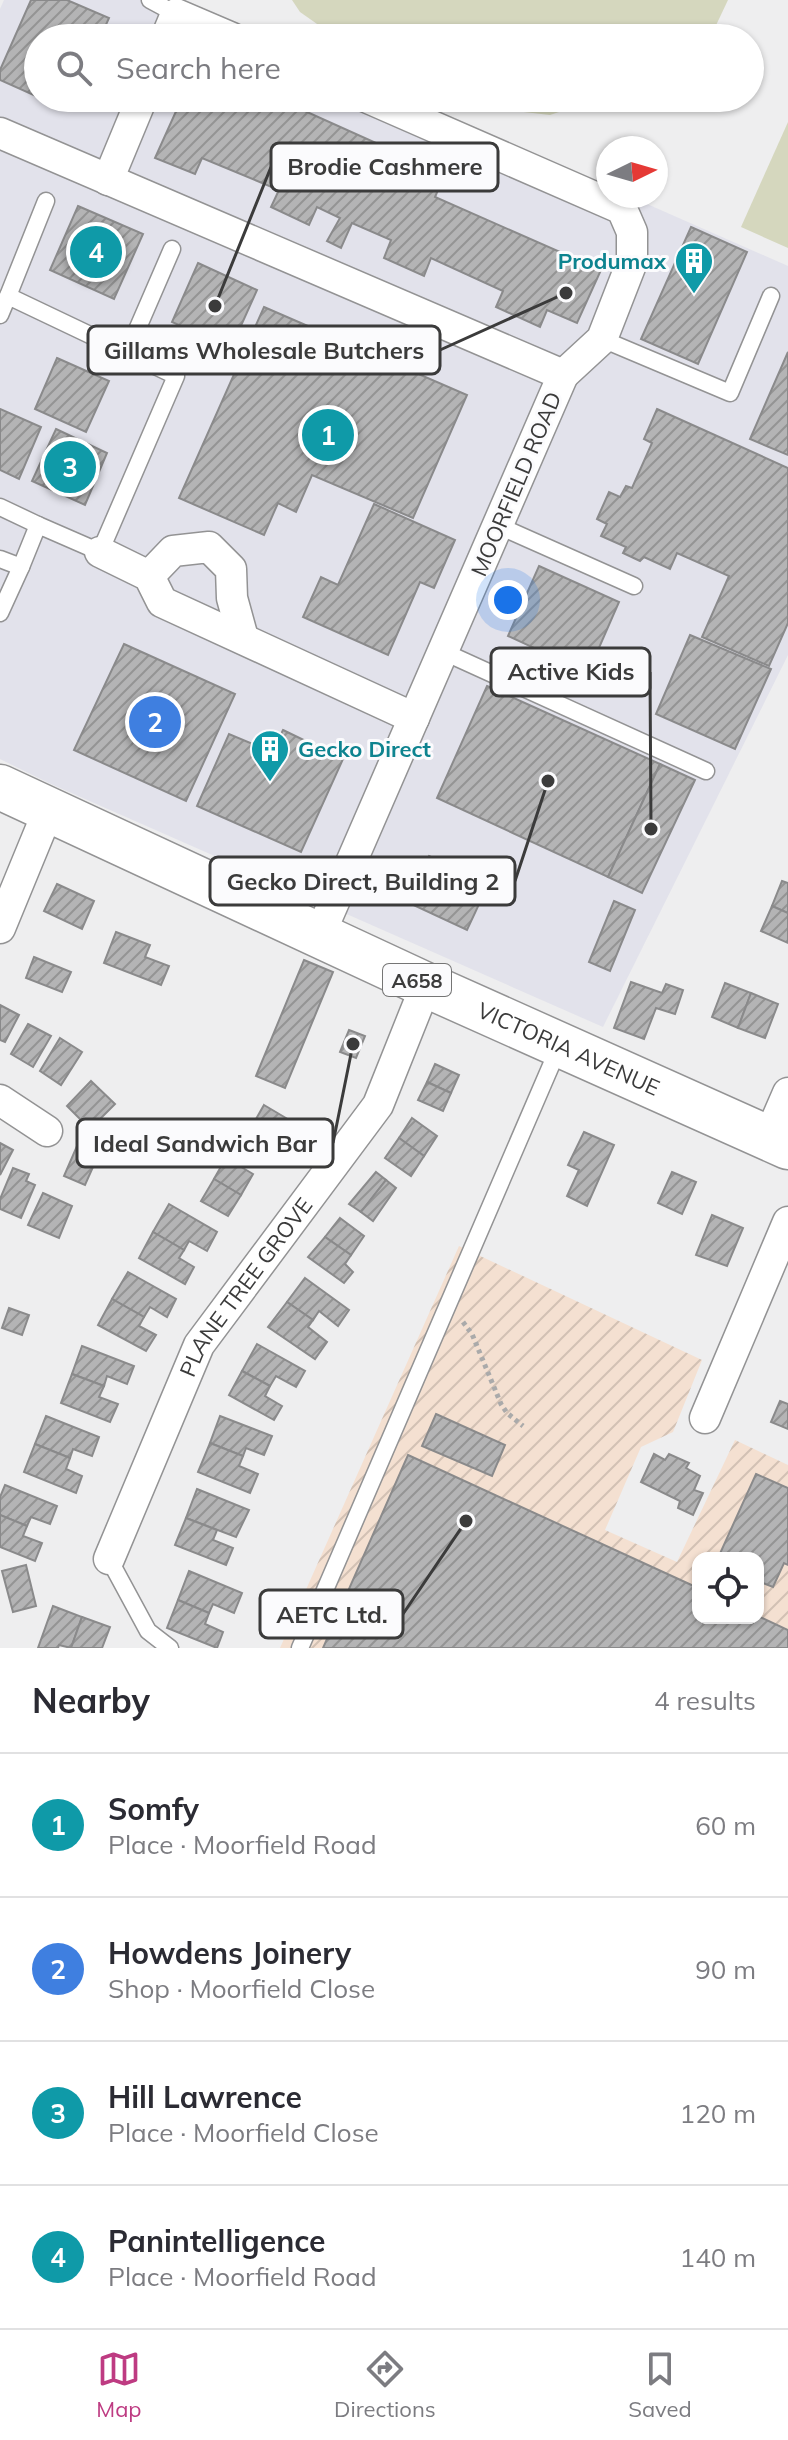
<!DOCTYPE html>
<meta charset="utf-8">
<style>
body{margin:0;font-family:Mulish,sans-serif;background:#f7f7f7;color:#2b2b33}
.controls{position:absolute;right:24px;bottom:24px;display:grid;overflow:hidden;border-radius:16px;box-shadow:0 2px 6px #0004}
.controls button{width:72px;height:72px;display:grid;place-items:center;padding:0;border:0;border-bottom:2px solid #e1e1e2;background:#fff;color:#2b2b33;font:40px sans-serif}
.compass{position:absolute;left:596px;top:136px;width:72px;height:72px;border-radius:50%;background:#fff;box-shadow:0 2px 6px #0004;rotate:85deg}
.you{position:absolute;left:508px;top:600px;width:28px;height:28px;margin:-20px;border:6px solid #fff;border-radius:50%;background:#1a73e8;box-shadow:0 0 0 12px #1a73e833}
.badge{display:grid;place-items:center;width:52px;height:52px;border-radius:50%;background:#be3b82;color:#fff;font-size:26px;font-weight:700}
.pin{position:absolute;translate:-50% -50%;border:4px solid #fff;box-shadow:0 2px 8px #0006}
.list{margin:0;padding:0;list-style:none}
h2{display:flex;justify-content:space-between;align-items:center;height:104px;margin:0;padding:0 32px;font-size:34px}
h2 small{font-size:26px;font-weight:400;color:#7c7c81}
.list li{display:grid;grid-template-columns:52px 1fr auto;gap:24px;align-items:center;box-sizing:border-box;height:144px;padding:0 32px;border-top:2px solid #e1e1e2}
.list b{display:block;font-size:30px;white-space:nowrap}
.list p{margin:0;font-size:26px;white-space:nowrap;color:#7c7c81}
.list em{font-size:26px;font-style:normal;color:#7c7c81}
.icon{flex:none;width:44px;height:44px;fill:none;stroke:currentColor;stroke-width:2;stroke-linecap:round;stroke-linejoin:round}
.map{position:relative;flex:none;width:788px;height:1648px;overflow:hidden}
.search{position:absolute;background:#fff;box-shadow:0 2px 6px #0004;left:24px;right:24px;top:24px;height:88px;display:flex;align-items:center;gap:20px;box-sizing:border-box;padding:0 28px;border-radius:44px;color:#7c7c81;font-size:30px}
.sheet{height:680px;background:#fff}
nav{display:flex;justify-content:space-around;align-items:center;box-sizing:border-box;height:112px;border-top:2px solid #e1e1e2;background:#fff;font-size:22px;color:#7c7c81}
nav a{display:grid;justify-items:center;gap:4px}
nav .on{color:#be3b82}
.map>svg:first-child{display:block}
.built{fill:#e2e2eb}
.industrial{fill:url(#industrial-furrows);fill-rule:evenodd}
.pitch{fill:#d5d7be}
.building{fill:url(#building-hatch);stroke:#8a8a8b;stroke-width:2}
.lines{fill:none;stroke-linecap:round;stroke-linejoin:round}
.service-casing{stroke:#939394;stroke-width:19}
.minor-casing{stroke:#939394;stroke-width:33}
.trunk-casing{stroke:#939394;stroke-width:47}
.path{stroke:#aaa;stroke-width:5;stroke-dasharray:4 4;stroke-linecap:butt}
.service{stroke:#fff;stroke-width:16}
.minor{stroke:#fff;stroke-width:30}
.trunk{stroke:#fff;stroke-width:44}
.labels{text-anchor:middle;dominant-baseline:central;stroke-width:6;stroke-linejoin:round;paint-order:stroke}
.shield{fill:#fbfbfd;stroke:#757575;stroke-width:2}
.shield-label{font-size:20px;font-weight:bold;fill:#3b3b3b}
.culture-label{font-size:22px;font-weight:bold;fill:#0d838f;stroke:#fbfbfd;text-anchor:end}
.street-label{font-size:22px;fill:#3b3b3b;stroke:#fbfbfd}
.leader{fill:none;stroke:#3b3b3b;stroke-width:3}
.callout-dot{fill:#3b3b3b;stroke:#fbfbfd;stroke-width:3}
.callout{fill:#fbfbfd;stroke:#3b3b3b;stroke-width:3}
.callout-label{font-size:24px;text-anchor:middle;font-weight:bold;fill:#3b3b3b}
</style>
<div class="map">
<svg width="788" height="1648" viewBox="0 0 788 1648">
<defs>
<pattern id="industrial-furrows" width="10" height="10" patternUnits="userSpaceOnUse" patternTransform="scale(2)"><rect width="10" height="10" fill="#f4e0d1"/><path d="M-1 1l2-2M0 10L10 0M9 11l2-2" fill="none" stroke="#d2c1b4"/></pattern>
<pattern id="building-hatch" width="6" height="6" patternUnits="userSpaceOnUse" patternTransform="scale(2)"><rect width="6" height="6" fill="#b4b4b5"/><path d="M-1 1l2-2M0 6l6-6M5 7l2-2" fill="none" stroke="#949494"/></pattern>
</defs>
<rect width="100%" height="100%" fill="#eeeeef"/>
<polygon class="built" points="4,0 184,0 270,38 38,38 38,98 406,98 788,266 788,655 603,1027 51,784 0,759 0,9"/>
<path class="industrial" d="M459 1246 702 1360 673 1432 641 1447 605 1530 677 1562 735 1440 788 1465V1648H280ZM698 1558H758V1618H698Z"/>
<g class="pitch">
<polygon points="292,0 728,0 710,38 337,38 300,12"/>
<polygon points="472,98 601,98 550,115 506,110"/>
<polygon points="788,122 788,248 741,227"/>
</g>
<g class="building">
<polygon points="31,0 67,0 109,18 100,38 38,38 38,97 0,80 0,70"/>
<polygon points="182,98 198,103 201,98 276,98 445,174 435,197 601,270 577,323 547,310 540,327 496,307 503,291 431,258 424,276 384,258 391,240 352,223 341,248 327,241 340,218 317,207 309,225 271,207 279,190 202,158 195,174 155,158"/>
<polygon points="78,206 143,234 114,299 50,270"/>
<polygon points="691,227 747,252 698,364 641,339"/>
<polygon points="198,263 257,290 231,348 172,322"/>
<polygon points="264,307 467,395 413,518 312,475 296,512 278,503 264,535 179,498"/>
<polygon points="788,352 788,455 750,439"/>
<polygon points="57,358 109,381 86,432 35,409"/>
<polygon points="0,409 41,427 19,479 0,470"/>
<polygon points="657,409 788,468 788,623 769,666 702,637 729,576 677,553 670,569 644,557 640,561 623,553 626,547 601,536 607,524 597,519 609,492 620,497 626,486 632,488 652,443 644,439"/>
<polygon points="56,429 107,453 85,505 32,481"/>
<polygon points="374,504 455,540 434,588 420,582 388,655 303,617 321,577 338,585"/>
<polygon points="539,566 619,602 588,673 508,636"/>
<polygon points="690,635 771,669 735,749 656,714"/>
<polygon points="124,644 235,694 186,801 74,750"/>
<polygon points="487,686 660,764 608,877 437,798"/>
<polygon points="283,730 343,759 301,852 197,806 229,734 272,752"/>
<polygon points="660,764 695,780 642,893 608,877"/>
<polygon points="429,856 488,885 467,930 407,902"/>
<polygon points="782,881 788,883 788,913 772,906"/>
<polygon points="57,884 94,901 82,929 44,911"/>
<polygon points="614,901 635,910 610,971 589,962"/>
<polygon points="772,906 788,913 788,943 761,931"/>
<polygon points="116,932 150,945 145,957 169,966 161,985 104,963"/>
<polygon points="34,957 71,972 62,992 26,978"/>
<polygon points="304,960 333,972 285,1088 256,1076"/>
<polygon points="631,982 662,993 666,984 683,990 675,1014 656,1008 644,1039 614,1028"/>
<polygon points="725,983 751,993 738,1028 712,1017"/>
<polygon points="751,993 778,1004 765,1038 738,1028"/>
<polygon points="0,1005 19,1015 5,1042 0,1040"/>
<polygon points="28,1024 51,1036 33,1067 11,1054"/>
<polygon points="349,1030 365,1036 356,1058 340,1052"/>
<polygon points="60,1038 82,1052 61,1085 40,1071"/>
<polygon points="435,1064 459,1075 451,1093 427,1082"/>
<polygon points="91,1081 115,1104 90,1129 67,1106"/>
<polygon points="427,1082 451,1093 443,1111 418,1100"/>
<polygon points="264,1105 291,1121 279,1142 252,1126"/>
<polygon points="412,1118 437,1136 424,1156 399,1138"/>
<polygon points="584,1132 614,1145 587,1206 567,1196 579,1170 568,1165"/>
<polygon points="399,1138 424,1156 411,1176 385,1158"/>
<polygon points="80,1139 101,1149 85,1185 64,1176"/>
<polygon points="0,1143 13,1150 0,1175"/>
<polygon points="226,1158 253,1174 241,1195 214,1179"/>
<polygon points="13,1168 29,1174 26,1181 35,1185 21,1218 0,1209 0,1199"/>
<polygon points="376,1172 386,1180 361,1212 349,1204"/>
<polygon points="672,1172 696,1182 682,1214 658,1203"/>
<polygon points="214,1179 241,1195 228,1216 201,1201"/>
<polygon points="386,1180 396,1188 373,1221 361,1212"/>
<polygon points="43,1193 72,1206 59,1238 28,1225"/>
<polygon points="169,1204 217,1232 207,1251 189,1241 184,1250 153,1232"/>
<polygon points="712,1215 743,1228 727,1266 696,1255"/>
<polygon points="340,1218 364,1236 351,1255 325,1237"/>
<polygon points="153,1232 184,1250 179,1258 194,1267 185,1284 139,1258"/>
<polygon points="325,1237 351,1255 345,1264 353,1272 344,1283 308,1257"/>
<polygon points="128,1272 176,1299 167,1317 150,1307 144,1317 112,1299"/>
<polygon points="305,1278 349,1310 338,1326 319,1311 313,1320 287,1302"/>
<polygon points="112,1299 144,1317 139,1326 156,1335 146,1351 98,1325"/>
<polygon points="287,1302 313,1320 308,1327 327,1342 315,1359 268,1327"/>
<polygon points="9,1308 29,1315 22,1335 2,1328"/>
<polygon points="257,1344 305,1371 296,1387 276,1376 270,1386 242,1371"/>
<polygon points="82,1346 134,1366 127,1384 107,1376 104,1386 72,1374"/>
<polygon points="242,1371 270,1386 265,1396 282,1406 274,1420 229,1395"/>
<polygon points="72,1374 104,1386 99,1397 118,1404 110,1422 61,1403"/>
<polygon points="780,1401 788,1404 788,1429 771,1422"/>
<polygon points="436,1414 505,1445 492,1476 422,1446"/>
<polygon points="46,1416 99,1437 92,1456 73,1449 70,1458 35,1444"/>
<polygon points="220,1416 272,1436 264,1455 246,1448 243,1456 210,1443"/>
<polygon points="210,1443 243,1456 239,1466 258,1474 250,1493 198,1472"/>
<polygon points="35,1444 70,1458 66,1469 82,1476 76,1493 24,1472"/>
<polygon points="654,1454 665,1460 669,1454 689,1463 686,1468 700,1476 694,1490 703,1493 693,1515 678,1508 680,1501 641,1482"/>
<polygon points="408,1455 698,1588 698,1618 758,1618 758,1616 788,1630 788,1648 323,1648"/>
<polygon points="756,1474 788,1488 788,1565 784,1563 773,1587 758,1581 758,1558 718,1558"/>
<polygon points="5,1485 57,1506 50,1524 31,1517 27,1526 0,1515 0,1497"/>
<polygon points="197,1489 249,1510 236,1537 186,1518"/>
<polygon points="0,1515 27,1526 23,1536 42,1543 35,1561 0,1547"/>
<polygon points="186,1518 217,1530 213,1540 233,1548 226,1565 175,1545"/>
<polygon points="26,1565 36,1606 13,1612 2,1571"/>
<polygon points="189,1571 242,1593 234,1613 213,1604 209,1613 178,1600"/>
<polygon points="178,1600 209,1613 205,1624 223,1632 217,1648 167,1628"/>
<polygon points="53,1606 82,1617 71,1648 59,1645 58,1648 38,1648"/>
<polygon points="82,1617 110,1627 102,1648 71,1648"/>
</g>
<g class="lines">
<defs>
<g id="service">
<polyline points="150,0 176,14"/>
<polyline points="8,296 46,201"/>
<polyline points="0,315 8,296 176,376 100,552 38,525 21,567"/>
<polyline points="602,339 730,393 771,296"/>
<polyline points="127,353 172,249"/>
<polyline points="0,507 38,525"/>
<polyline points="499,526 634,586"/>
<polyline points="0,559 21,567 0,613"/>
<polyline points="444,652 706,771"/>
<polyline points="109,1559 148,1631 170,1648"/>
<polyline points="300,1648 559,1047"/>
</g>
<g id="minor">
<polyline points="166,38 176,14 232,38"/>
<polyline points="368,98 622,209 632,232 632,262 602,339 563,375"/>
<polyline points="0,133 563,375 320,934"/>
<polyline points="108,180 142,98"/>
<polyline points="100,552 149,576 162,602 414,718"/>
<polyline points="149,576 173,551 209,547 231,569 232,598 243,638"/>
<polyline points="0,928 49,809"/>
<polyline points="0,1100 47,1131"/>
<polyline points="768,1139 788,1093"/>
<polyline points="705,1418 788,1222"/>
<path id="s1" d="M109 1559 199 1345 378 1105 426 985"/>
</g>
<g id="trunk">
<path id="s2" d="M0 787 426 985 788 1147"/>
</g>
</defs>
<use href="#service" class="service-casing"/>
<use href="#minor" class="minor-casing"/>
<use href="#trunk" class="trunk-casing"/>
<polyline class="path" points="463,1322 472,1334 501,1404 507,1413 523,1426"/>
<use href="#service" class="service"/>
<use href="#minor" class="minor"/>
<use href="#trunk" class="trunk"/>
</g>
<defs>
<symbol id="building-pin" viewBox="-11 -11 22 30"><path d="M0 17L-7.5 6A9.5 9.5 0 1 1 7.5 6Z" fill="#0f9aa8" stroke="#fbfbfd"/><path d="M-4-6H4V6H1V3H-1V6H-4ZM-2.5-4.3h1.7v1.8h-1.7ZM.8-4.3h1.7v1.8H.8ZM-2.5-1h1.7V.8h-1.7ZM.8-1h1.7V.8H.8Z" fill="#fff"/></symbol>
</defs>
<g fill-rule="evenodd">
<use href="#building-pin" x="672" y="239" width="44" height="60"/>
<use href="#building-pin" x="248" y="727" width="44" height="60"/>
</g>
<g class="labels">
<rect class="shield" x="383" y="964" width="68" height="32" rx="6"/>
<g class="shield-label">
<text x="417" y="980">A658</text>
</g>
<g class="culture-label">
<text x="666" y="261">Produmax</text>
<text x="298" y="749" text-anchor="start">Gecko Direct</text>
</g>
<g class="street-label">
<text transform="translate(516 484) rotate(-67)">MOORFIELD ROAD</text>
<text stroke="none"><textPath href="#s2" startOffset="626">VICTORIA AVENUE</textPath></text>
<text stroke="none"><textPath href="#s1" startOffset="306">PLANE TREE GROVE</textPath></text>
</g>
</g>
<path class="leader" d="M215 306L271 167M566 293L440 350M651 829L650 672M548 781L515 881M353 1044L333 1143M466 1521L403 1614"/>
<g class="callout-dot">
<circle cx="215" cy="306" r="8"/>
<circle cx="566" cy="293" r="8"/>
<circle cx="651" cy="829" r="8"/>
<circle cx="548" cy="781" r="8"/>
<circle cx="353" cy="1044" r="8"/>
<circle cx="466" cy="1521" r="8"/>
</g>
<g class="callout">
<rect x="271" y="143" width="227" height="48" rx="8"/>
<rect x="88" y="326" width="352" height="48" rx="8"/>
<rect x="491" y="648" width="159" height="48" rx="8"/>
<rect x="210" y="857" width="305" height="48" rx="8"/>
<rect x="77" y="1119" width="256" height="48" rx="8"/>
<rect x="260" y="1590" width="143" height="48" rx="8"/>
</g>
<g class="callout-label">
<text x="385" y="175">Brodie Cashmere</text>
<text x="264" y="359">Gillams Wholesale Butchers</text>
<text x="571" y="680">Active Kids</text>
<text x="363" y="890">Gecko Direct, Building 2</text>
<text x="205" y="1152">Ideal Sandwich Bar</text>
<text x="332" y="1623">AETC Ltd.</text>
</g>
</svg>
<div class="controls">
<button><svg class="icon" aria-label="locate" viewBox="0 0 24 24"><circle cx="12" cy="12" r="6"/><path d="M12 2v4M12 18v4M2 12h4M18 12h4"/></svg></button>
</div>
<svg class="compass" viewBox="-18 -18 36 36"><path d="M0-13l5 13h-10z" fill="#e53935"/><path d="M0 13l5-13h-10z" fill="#7c7c81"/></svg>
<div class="you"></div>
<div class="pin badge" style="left:328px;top:435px;background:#0f9aa8">1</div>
<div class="pin badge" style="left:155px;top:722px;background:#3f7fe0">2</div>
<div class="pin badge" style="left:70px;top:467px;background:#0f9aa8">3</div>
<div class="pin badge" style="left:96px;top:252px;background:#0f9aa8">4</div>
<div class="search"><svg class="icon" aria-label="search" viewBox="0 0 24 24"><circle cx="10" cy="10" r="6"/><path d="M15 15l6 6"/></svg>Search here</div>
</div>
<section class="sheet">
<h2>Nearby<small>4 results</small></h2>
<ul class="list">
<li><span class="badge" style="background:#0f9aa8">1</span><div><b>Somfy</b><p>Place · Moorfield Road</p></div><em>60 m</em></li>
<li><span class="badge" style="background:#3f7fe0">2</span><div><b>Howdens Joinery</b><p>Shop · Moorfield Close</p></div><em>90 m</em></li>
<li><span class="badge" style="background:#0f9aa8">3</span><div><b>Hill Lawrence</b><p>Place · Moorfield Close</p></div><em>120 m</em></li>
<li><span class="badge" style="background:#0f9aa8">4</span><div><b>Panintelligence</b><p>Place · Moorfield Road</p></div><em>140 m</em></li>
</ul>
</section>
<nav>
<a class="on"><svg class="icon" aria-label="map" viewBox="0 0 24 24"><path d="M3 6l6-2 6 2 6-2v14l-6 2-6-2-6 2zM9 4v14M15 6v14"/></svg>Map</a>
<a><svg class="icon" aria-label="directions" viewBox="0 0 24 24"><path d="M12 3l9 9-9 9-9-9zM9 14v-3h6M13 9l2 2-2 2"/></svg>Directions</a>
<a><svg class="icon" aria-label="saved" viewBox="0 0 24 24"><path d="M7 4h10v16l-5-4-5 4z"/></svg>Saved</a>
</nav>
